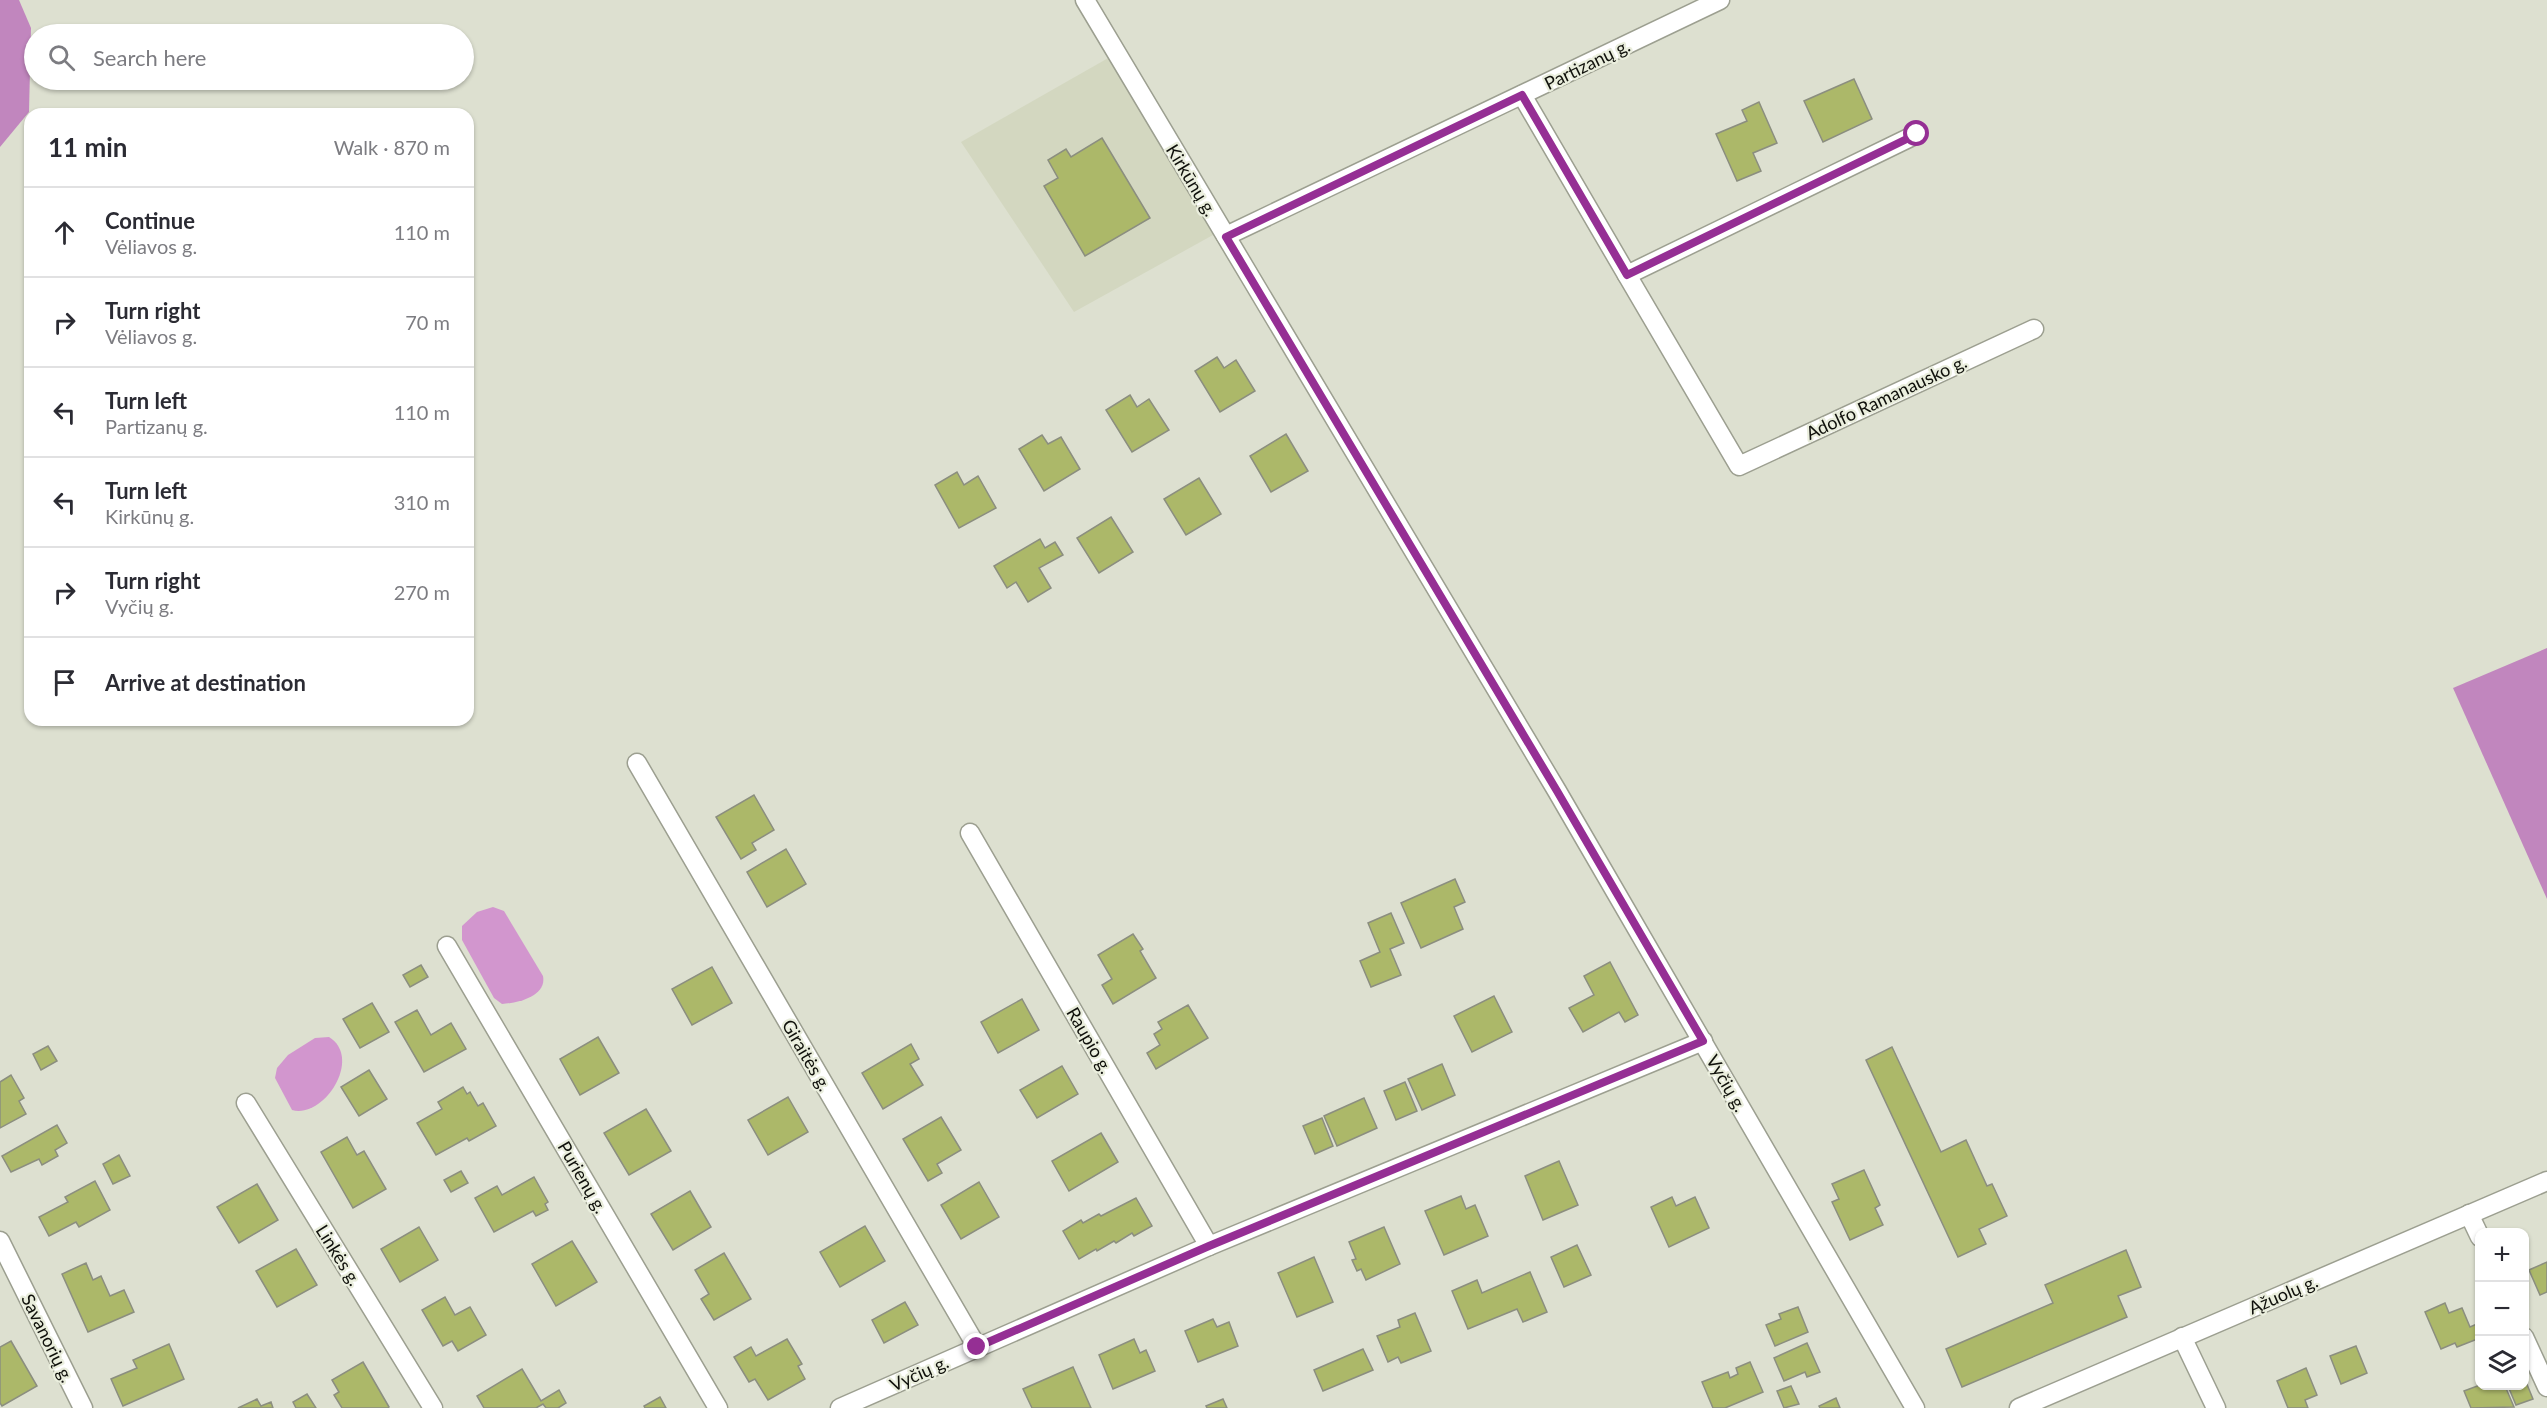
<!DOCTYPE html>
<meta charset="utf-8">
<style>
body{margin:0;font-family:Lato,sans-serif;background:#f7f7f7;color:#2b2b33}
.controls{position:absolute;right:18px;bottom:18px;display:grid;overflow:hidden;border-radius:12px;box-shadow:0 2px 4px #0004}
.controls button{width:54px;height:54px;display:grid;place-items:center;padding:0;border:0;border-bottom:2px solid #e1e1e2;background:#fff;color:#2b2b33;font:30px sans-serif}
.stop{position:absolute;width:18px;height:18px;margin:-14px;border:4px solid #952f94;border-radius:50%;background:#fff}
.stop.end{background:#952f94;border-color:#fff;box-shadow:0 2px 6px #0008}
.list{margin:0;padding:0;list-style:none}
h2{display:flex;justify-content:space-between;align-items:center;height:78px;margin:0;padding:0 24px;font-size:26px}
h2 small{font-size:20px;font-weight:400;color:#7c7c81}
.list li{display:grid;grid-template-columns:39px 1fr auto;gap:18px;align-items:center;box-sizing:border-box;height:90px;padding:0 24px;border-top:2px solid #e1e1e2}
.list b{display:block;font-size:22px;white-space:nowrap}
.list p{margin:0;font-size:20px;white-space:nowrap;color:#7c7c81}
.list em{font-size:20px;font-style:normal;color:#7c7c81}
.icon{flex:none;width:33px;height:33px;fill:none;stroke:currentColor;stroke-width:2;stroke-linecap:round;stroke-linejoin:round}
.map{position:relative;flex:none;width:2547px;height:1408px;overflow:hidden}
.search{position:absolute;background:#fff;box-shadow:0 2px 4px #0004;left:24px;top:24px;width:450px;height:66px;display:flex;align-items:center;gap:15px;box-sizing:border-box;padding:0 21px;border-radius:33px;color:#7c7c81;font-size:22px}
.panel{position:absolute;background:#fff;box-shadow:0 2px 4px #0004;left:24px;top:108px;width:450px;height:618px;border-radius:18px}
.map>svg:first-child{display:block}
.built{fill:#d3d7c0}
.forest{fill:#c186be}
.water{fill:#d296ce}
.building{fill:#acb869;stroke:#8b8e7f;stroke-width:1.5}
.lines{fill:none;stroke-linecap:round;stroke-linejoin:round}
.street-casing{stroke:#9c9f90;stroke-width:21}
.street{stroke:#fff;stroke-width:18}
.route{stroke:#952f94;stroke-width:8}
.labels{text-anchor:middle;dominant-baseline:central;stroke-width:4.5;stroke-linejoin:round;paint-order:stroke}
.street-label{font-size:18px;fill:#0f100b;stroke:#eaeedd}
</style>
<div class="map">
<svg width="2547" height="1408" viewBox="0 0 2547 1408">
<rect width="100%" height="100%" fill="#dde0d0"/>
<polygon class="built" points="1117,53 1222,230 1074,312 961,142"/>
<g class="forest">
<polygon points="0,0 19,0 31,28 29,112 0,147"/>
<polygon points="2547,648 2547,899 2453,688"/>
</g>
<g class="water">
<path d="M493 907 504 911 543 976C547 996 518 1003 502 1004L494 998 462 940V926L477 912Z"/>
<path d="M329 1037C363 1058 324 1119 292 1110L275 1078 277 1068 288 1055 315 1038Z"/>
</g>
<g class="building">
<polygon points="1854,79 1872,119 1823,142 1804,101"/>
<polygon points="1759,102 1777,143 1753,153 1761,171 1737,181 1716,134 1747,121 1742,110"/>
<polygon points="1102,138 1150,218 1085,256 1044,186 1058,178 1048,160 1066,149 1071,157"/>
<polygon points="1217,357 1224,368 1236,360 1255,391 1220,412 1195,371"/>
<polygon points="1130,395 1137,407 1149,399 1169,430 1132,452 1106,410"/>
<polygon points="1286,434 1308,471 1271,492 1250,456"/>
<polygon points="1042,435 1048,444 1061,437 1080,469 1044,491 1019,449"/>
<polygon points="957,472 964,485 978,476 996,508 959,528 935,485"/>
<polygon points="1199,478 1221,514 1186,535 1164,499"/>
<polygon points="1111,517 1133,552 1099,573 1077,538"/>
<polygon points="1040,539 1045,548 1055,542 1063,555 1039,568 1051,588 1028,602 1016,582 1007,588 994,566"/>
<polygon points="754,795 774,830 752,843 756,850 741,859 716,817"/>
<polygon points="786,849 806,884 767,907 747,872"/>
<polygon points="1455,879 1465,902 1454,907 1463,929 1421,948 1401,903"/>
<polygon points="1391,913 1404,943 1390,949 1401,975 1371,987 1360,961 1380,952 1368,923"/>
<polygon points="1133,934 1143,949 1140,951 1156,978 1113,1004 1102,985 1112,979 1098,955"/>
<polygon points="1610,962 1638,1015 1625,1022 1619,1012 1583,1032 1569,1008 1594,995 1584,976"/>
<polygon points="421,965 428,977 410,987 403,975"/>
<polygon points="712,967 732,1003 692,1025 672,989"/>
<polygon points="1494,996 1512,1032 1472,1052 1454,1016"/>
<polygon points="1022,999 1039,1030 998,1053 981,1022"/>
<polygon points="372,1003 389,1032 360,1048 343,1019"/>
<polygon points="1188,1005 1208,1038 1156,1069 1147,1053 1160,1045 1154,1034 1162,1029 1158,1022"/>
<polygon points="417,1010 431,1035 451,1023 466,1049 424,1072 395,1022"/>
<polygon points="598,1037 619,1073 580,1095 560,1059"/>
<polygon points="911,1044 919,1059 910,1064 923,1085 883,1109 862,1073"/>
<polygon points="48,1046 57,1061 41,1070 33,1054"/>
<polygon points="1892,1047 1941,1152 1966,1140 1987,1186 1992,1184 2007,1216 1979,1229 1986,1244 1958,1257 1866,1060"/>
<polygon points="1442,1064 1455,1095 1422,1110 1408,1079"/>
<polygon points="1062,1066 1078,1094 1037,1118 1020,1090"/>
<polygon points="369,1070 387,1099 359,1116 341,1087"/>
<polygon points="11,1075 24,1098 19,1101 26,1114 0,1128 0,1082"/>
<polygon points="1405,1082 1417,1111 1396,1120 1384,1091"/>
<polygon points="463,1087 467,1094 470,1092 478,1106 483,1103 496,1126 469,1141 467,1138 436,1155 417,1123 442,1109 438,1102"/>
<polygon points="788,1097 808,1132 768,1155 748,1120"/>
<polygon points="1364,1098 1377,1128 1337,1146 1324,1116"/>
<polygon points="646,1109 671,1151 629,1175 604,1133"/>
<polygon points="941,1117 961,1150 937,1164 942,1173 928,1181 903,1139"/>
<polygon points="1322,1118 1333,1146 1315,1154 1303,1126"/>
<polygon points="57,1125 67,1143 55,1150 58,1156 42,1165 39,1159 11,1172 2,1156"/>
<polygon points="1101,1133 1118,1162 1069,1191 1052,1161"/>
<polygon points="347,1137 357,1155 364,1151 386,1189 353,1208 321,1152"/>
<polygon points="119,1155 130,1176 113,1184 103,1164"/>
<polygon points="1559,1161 1578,1205 1543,1220 1525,1176"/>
<polygon points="1864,1170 1880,1205 1875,1208 1883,1225 1850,1240 1832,1202 1839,1199 1832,1184"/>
<polygon points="461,1171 468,1183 451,1192 444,1180"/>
<polygon points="534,1177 548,1202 545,1204 548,1210 536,1216 533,1211 494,1232 475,1198 497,1186 502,1195"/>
<polygon points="95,1181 110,1210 79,1227 76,1222 49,1236 39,1217 68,1202 65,1197"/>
<polygon points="979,1182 999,1217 961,1239 941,1205"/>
<polygon points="257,1184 278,1220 239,1243 217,1207"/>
<polygon points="690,1191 711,1227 673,1250 651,1214"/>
<polygon points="1461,1196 1466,1209 1475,1205 1488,1236 1444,1255 1425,1211"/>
<polygon points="1672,1197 1676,1206 1695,1197 1709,1228 1669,1247 1651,1207"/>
<polygon points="1136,1198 1152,1226 1134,1236 1132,1233 1116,1243 1114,1241 1097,1251 1096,1249 1079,1259 1063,1231 1081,1220 1083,1223 1099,1214 1101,1216"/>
<polygon points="865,1226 885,1261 840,1287 820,1252"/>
<polygon points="419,1227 438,1260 400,1282 381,1249"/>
<polygon points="1384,1227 1400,1264 1366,1280 1361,1269 1357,1271 1352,1260 1356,1259 1349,1242"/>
<polygon points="572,1241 597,1282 556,1306 532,1264"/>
<polygon points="1577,1245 1591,1275 1564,1287 1551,1257"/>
<polygon points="296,1249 317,1285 277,1307 256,1271"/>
<polygon points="2126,1250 2141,1287 2118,1296 2127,1317 1962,1387 1946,1349 2053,1303 2045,1285"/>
<polygon points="724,1253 751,1299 714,1320 701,1299 709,1294 695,1270"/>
<polygon points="1314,1257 1333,1302 1297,1317 1278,1273"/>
<polygon points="2547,1262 2547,1292 2540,1295 2529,1270"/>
<polygon points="86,1263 93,1280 101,1276 110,1296 124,1290 134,1312 88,1332 62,1274"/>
<polygon points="1530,1272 1547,1312 1523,1322 1517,1309 1468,1329 1452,1291 1477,1280 1482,1293"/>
<polygon points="445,1297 455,1315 470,1307 486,1335 458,1351 452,1341 443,1346 422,1310"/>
<polygon points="905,1302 918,1325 884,1343 872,1320"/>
<polygon points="2445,1303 2449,1313 2462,1308 2470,1327 2479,1323 2480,1338 2457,1347 2455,1343 2441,1349 2425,1312"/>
<polygon points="1798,1307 1808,1332 1775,1346 1766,1325 1781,1319 1779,1314"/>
<polygon points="1415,1313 1431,1351 1401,1363 1398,1357 1388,1362 1377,1336 1400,1327 1398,1320"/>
<polygon points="1213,1319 1217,1327 1229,1322 1238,1346 1198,1362 1185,1331"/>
<polygon points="787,1339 802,1364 798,1366 805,1379 768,1400 755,1379 749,1382 734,1357 751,1347 756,1356"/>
<polygon points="1134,1339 1140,1353 1146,1350 1155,1371 1113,1389 1099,1355"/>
<polygon points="11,1341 37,1386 2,1406 0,1403 0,1347"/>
<polygon points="1807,1343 1820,1372 1807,1377 1805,1372 1784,1381 1774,1358"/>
<polygon points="169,1344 184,1379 123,1406 111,1379 137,1368 133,1360"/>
<polygon points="2356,1346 2367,1373 2341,1384 2330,1356"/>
<polygon points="1363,1349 1373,1370 1323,1391 1314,1370"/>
<polygon points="363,1362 389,1407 388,1408 342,1408 334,1395 339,1392 332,1380"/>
<polygon points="1750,1362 1763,1392 1725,1408 1713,1408 1702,1382 1728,1372 1730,1378 1738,1374 1736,1368"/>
<polygon points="1073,1367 1091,1408 1032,1408 1023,1389"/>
<polygon points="2306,1368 2317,1395 2305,1400 2308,1408 2288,1408 2277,1381"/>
<polygon points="522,1369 541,1401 559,1390 566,1403 558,1408 546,1408 543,1404 536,1408 484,1408 477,1396"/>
<polygon points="2524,1377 2533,1399 2516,1405 2508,1386 2524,1386"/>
<polygon points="2480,1385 2505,1386 2514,1407 2471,1408 2464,1391"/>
<polygon points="1791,1386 1799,1404 1784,1408 1777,1391"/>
<polygon points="307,1394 316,1408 296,1408 293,1402"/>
<polygon points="660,1397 666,1408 645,1408 644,1406"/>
<polygon points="1836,1398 1840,1408 1820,1408 1819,1406"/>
<polygon points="257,1399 261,1406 271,1402 273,1408 238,1408"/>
<polygon points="1223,1399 1227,1408 1207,1408 1206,1406"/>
</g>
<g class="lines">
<defs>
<g id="street">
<polyline points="1085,0 1557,791 1915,1408"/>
<polyline points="1522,95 1627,275 1917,134"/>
<polyline points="1226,236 1720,0"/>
<polyline points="1627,275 1739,466 2034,329"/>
<polyline points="637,763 977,1347"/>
<polyline points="970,833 1209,1246"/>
<polyline points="447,946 718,1408"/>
<polyline points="246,1103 433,1408"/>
<polyline points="2469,1214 2480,1237"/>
<polyline points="0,1241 83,1408"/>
<polyline points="2182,1337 2216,1408"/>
<polyline points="2524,1337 2547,1387"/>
<polyline points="840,1408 1209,1246 1703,1041"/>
<polyline points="2019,1408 2547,1181"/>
</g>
</defs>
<use href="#street" class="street-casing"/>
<use href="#street" class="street"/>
</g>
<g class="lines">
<polyline class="route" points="977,1347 1209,1246 1703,1041 1557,791 1226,237 1522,95 1627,275 1917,134"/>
</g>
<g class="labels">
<g class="street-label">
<text transform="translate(1587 64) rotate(-26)">Partizanų g.</text>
<text transform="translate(1192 180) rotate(59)">Kirkūnų g.</text>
<text transform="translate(1886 397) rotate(-25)">Adolfo Ramanausko g.</text>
<text transform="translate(1090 1040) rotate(60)">Raupio g.</text>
<text transform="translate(807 1055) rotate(60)">Giraitės g.</text>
<text transform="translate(1727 1083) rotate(60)">Vyčių g.</text>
<text transform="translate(583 1177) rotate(60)">Purienų g.</text>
<text transform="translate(339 1255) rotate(58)">Linkės g.</text>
<text transform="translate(2283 1294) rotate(-23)">Ąžuolų g.</text>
<text transform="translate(48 1338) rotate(64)">Savanorių g.</text>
<text transform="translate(919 1373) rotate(-24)">Vyčių g.</text>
</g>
</g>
</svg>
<div class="controls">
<button>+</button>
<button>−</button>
<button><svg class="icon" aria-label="layers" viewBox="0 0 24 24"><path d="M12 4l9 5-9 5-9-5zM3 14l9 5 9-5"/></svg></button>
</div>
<div class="stop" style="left:1917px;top:134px"></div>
<div class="stop end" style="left:977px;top:1347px"></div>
<div class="search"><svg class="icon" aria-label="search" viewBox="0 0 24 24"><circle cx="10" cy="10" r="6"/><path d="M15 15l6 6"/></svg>Search here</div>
<section class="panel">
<h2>11 min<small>Walk · 870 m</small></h2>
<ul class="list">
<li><svg class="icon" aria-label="ahead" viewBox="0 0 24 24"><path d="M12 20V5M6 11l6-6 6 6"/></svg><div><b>Continue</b><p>Vėliavos g.</p></div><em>110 m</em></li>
<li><svg class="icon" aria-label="right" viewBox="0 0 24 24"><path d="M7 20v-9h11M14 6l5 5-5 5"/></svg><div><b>Turn right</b><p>Vėliavos g.</p></div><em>70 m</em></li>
<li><svg class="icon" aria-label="left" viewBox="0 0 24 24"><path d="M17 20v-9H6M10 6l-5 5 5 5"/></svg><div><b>Turn left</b><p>Partizanų g.</p></div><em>110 m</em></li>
<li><svg class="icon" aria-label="left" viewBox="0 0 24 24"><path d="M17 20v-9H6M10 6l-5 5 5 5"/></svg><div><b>Turn left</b><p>Kirkūnų g.</p></div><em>310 m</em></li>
<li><svg class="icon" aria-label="right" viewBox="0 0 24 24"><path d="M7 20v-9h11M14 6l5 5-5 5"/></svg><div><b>Turn right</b><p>Vyčių g.</p></div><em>270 m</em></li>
<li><svg class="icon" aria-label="arrive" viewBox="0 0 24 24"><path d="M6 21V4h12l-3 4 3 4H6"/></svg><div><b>Arrive at destination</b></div></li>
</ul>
</section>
</div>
